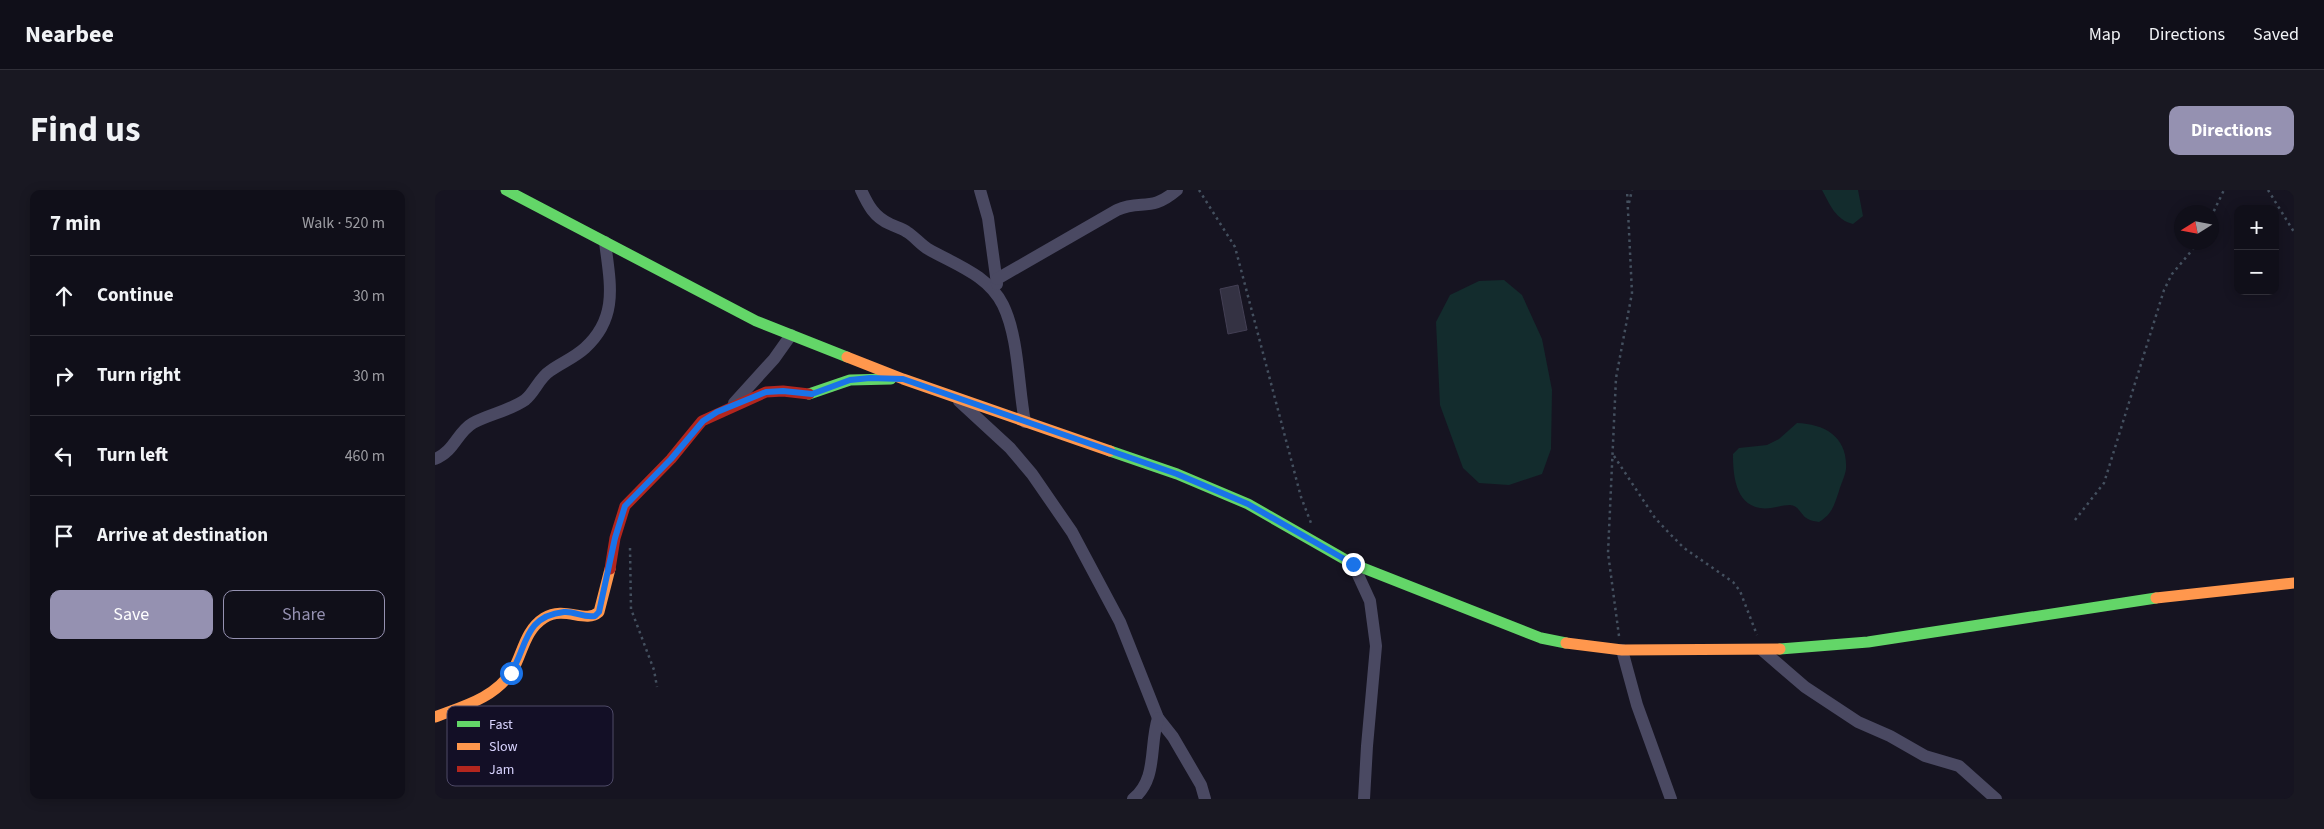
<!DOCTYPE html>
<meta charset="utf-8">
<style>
body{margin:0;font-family:"Source Sans 3",sans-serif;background:#191822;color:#f1f3f6}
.controls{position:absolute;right:15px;top:15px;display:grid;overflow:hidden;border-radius:10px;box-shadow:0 2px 12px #0003}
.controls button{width:45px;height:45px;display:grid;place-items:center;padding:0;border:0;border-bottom:1px solid #302f38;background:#100f19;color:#f1f3f6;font:25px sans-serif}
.compass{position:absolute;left:1739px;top:15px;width:45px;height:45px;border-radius:50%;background:#100f19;box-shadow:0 2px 12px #0003;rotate:259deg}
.stop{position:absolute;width:15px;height:15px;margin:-11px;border:4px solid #1a73e8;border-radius:50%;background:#fff}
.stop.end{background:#1a73e8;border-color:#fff;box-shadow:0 1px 5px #0008}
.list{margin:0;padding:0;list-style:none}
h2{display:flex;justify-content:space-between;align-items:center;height:65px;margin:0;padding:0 20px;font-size:21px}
h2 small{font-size:16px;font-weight:400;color:#9c9ca2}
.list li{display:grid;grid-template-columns:32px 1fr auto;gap:15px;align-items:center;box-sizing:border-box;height:80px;padding:0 20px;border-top:1px solid #302f38}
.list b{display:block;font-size:19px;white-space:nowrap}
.list em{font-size:16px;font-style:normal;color:#9c9ca2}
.actions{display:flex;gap:10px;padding:15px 20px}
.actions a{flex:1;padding:11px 0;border:1px solid #9591b1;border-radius:10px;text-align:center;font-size:18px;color:#9591b1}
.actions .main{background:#9591b1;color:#fff}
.icon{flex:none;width:28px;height:28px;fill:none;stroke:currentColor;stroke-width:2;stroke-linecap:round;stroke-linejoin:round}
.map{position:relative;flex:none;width:1859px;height:609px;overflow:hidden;border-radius:10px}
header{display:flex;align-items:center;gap:30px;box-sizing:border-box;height:70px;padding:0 25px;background:#100f19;border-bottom:1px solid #302f38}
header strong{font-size:24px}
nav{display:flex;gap:28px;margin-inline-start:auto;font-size:18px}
.intro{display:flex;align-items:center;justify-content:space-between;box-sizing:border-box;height:120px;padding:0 30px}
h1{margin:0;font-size:35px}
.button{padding:12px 22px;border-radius:10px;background:#9591b1;color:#fff;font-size:18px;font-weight:700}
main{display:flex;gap:30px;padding:0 30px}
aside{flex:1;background:#100f19;border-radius:10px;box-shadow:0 2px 12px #0003}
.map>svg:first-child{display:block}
.green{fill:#132c2d}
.building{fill:#343243;stroke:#433f54}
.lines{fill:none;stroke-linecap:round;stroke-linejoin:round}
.path{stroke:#44505f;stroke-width:2.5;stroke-dasharray:2.5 4;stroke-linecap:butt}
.street{stroke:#4a4962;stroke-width:12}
.fast{stroke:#63d668;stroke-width:11}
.slow{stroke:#ff974d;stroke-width:11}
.jam{stroke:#b3261e;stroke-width:11}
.route{stroke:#1a73e8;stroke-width:6}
.key{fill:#130f26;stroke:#4e4a67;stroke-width:1}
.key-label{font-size:14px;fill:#d9d4ff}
</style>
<header>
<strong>Nearbee</strong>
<nav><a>Map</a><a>Directions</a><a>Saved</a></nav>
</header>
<div class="intro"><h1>Find us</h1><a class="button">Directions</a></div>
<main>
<aside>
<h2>7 min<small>Walk · 520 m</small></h2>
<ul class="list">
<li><svg class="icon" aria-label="ahead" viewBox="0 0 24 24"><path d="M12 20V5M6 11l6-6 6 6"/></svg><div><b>Continue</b></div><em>30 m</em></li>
<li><svg class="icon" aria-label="right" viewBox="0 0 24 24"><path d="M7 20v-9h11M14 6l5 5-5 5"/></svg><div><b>Turn right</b></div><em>30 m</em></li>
<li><svg class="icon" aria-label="left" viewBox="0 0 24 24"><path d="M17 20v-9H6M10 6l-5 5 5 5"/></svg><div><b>Turn left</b></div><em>460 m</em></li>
<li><svg class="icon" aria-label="arrive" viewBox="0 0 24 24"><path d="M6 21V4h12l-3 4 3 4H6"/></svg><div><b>Arrive at destination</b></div></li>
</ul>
<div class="actions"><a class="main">Save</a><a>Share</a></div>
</aside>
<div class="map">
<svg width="1859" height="609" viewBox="0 0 1859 609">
<rect width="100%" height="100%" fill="#161421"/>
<g class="green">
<path d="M1387 0H1423L1428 26 1418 34C1401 30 1395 15 1387 0Z"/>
<polygon points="1069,90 1087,105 1107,149 1117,200 1116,259 1107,284 1074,295 1044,293 1028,278 1005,215 1001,132 1015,105 1044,91"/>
<path d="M1362 233C1390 234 1413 247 1411 279 1410 286 1406 294 1404 301 1399 316 1397 324 1384 332 1381 331 1376 331 1373 329 1366 326 1364 315 1355 315 1345 315 1335 320 1325 318 1300 314 1298 284 1298 264L1304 258 1332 255 1344 249Z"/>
</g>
<polygon class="building" points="803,95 812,140 793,144 785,99"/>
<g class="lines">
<g class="path">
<polyline points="764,0 800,57 866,307 876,333"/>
<polyline points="1833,0 1859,42"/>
<polyline points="1194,13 1197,0"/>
<polyline points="1776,27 1789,0"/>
<polyline points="1179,266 1220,328 1234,343 1249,358 1298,392 1305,401 1322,445"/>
<polyline points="1640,330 1669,293 1729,100 1737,84 1764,52"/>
<polyline points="195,358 196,419 219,480 222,497"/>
<polyline points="1184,446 1173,363 1181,188 1197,103 1192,0"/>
</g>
<g class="street">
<path d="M426 0C433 15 439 27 455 34 461 37 467 38 472 42 480 47 485 54 493 59 521 75 553 85 568 115 584 148 583 196 590 232"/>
<polyline points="545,0 553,28 562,94"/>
<path d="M562 89 682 20C707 9 715 23 742 0"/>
<polyline points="524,211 575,258 597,284 637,342 685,432 723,528 738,547 766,595 770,609"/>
<polyline points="299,213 339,169 356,145"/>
<path d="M0 269C20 261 22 242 38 233 55 224 74 221 90 210 100 202 104 188 115 181 126 173 139 168 150 158 184 127 175 93 170 52"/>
<polyline points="918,374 935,411 941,456 932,556 929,609"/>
<polyline points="1187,460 1202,515 1236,609"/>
<polyline points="1327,460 1370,497 1423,532 1455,546 1490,566 1524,576 1561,609"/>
<path d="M698 609C723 589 714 556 723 528"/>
</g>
<g class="fast">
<polyline points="71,0 321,131 412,167"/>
<polyline points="374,204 415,190 456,189"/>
<polyline points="675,261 742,284 813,314 918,374 1106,448 1131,453"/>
<polyline points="1345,459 1433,452 1721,408"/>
</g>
<g class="slow">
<polyline points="412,167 468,189 675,261"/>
<polyline points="1721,408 1859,393"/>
<polyline points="1131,453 1187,460 1345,459"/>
<path d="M0 527C29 516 60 508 78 480 88 462 90 440 109 428 130 415 150 434 164 422L175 379"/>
</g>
<polyline class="jam" points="175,379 180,348 190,316 236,269 267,231 331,202 348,201 374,204"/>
</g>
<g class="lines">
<path class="route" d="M76 483C92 457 89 426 129 422 140 421 148 428 160 426L164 422 180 348 190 316 236 269 268 231 282 222 331 202 348 201 377 204 415 190 435 188 468 189 742 284 813 314 918 374"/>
</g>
<rect x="12" y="516" width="166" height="80" rx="8" class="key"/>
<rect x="22" y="531" width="23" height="6" fill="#63d668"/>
<rect x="22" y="553" width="23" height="7" fill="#ff974d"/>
<rect x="22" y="576" width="23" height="6" fill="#b3261e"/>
<g class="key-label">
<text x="54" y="539">Fast</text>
<text x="54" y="561">Slow</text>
<text x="54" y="584">Jam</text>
</g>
</svg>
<div class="controls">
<button>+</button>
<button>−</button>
</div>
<svg class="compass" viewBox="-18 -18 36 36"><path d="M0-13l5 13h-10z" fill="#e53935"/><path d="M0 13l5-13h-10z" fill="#9c9ca2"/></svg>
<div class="stop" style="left:76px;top:483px"></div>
<div class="stop end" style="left:918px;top:374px"></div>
</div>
</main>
